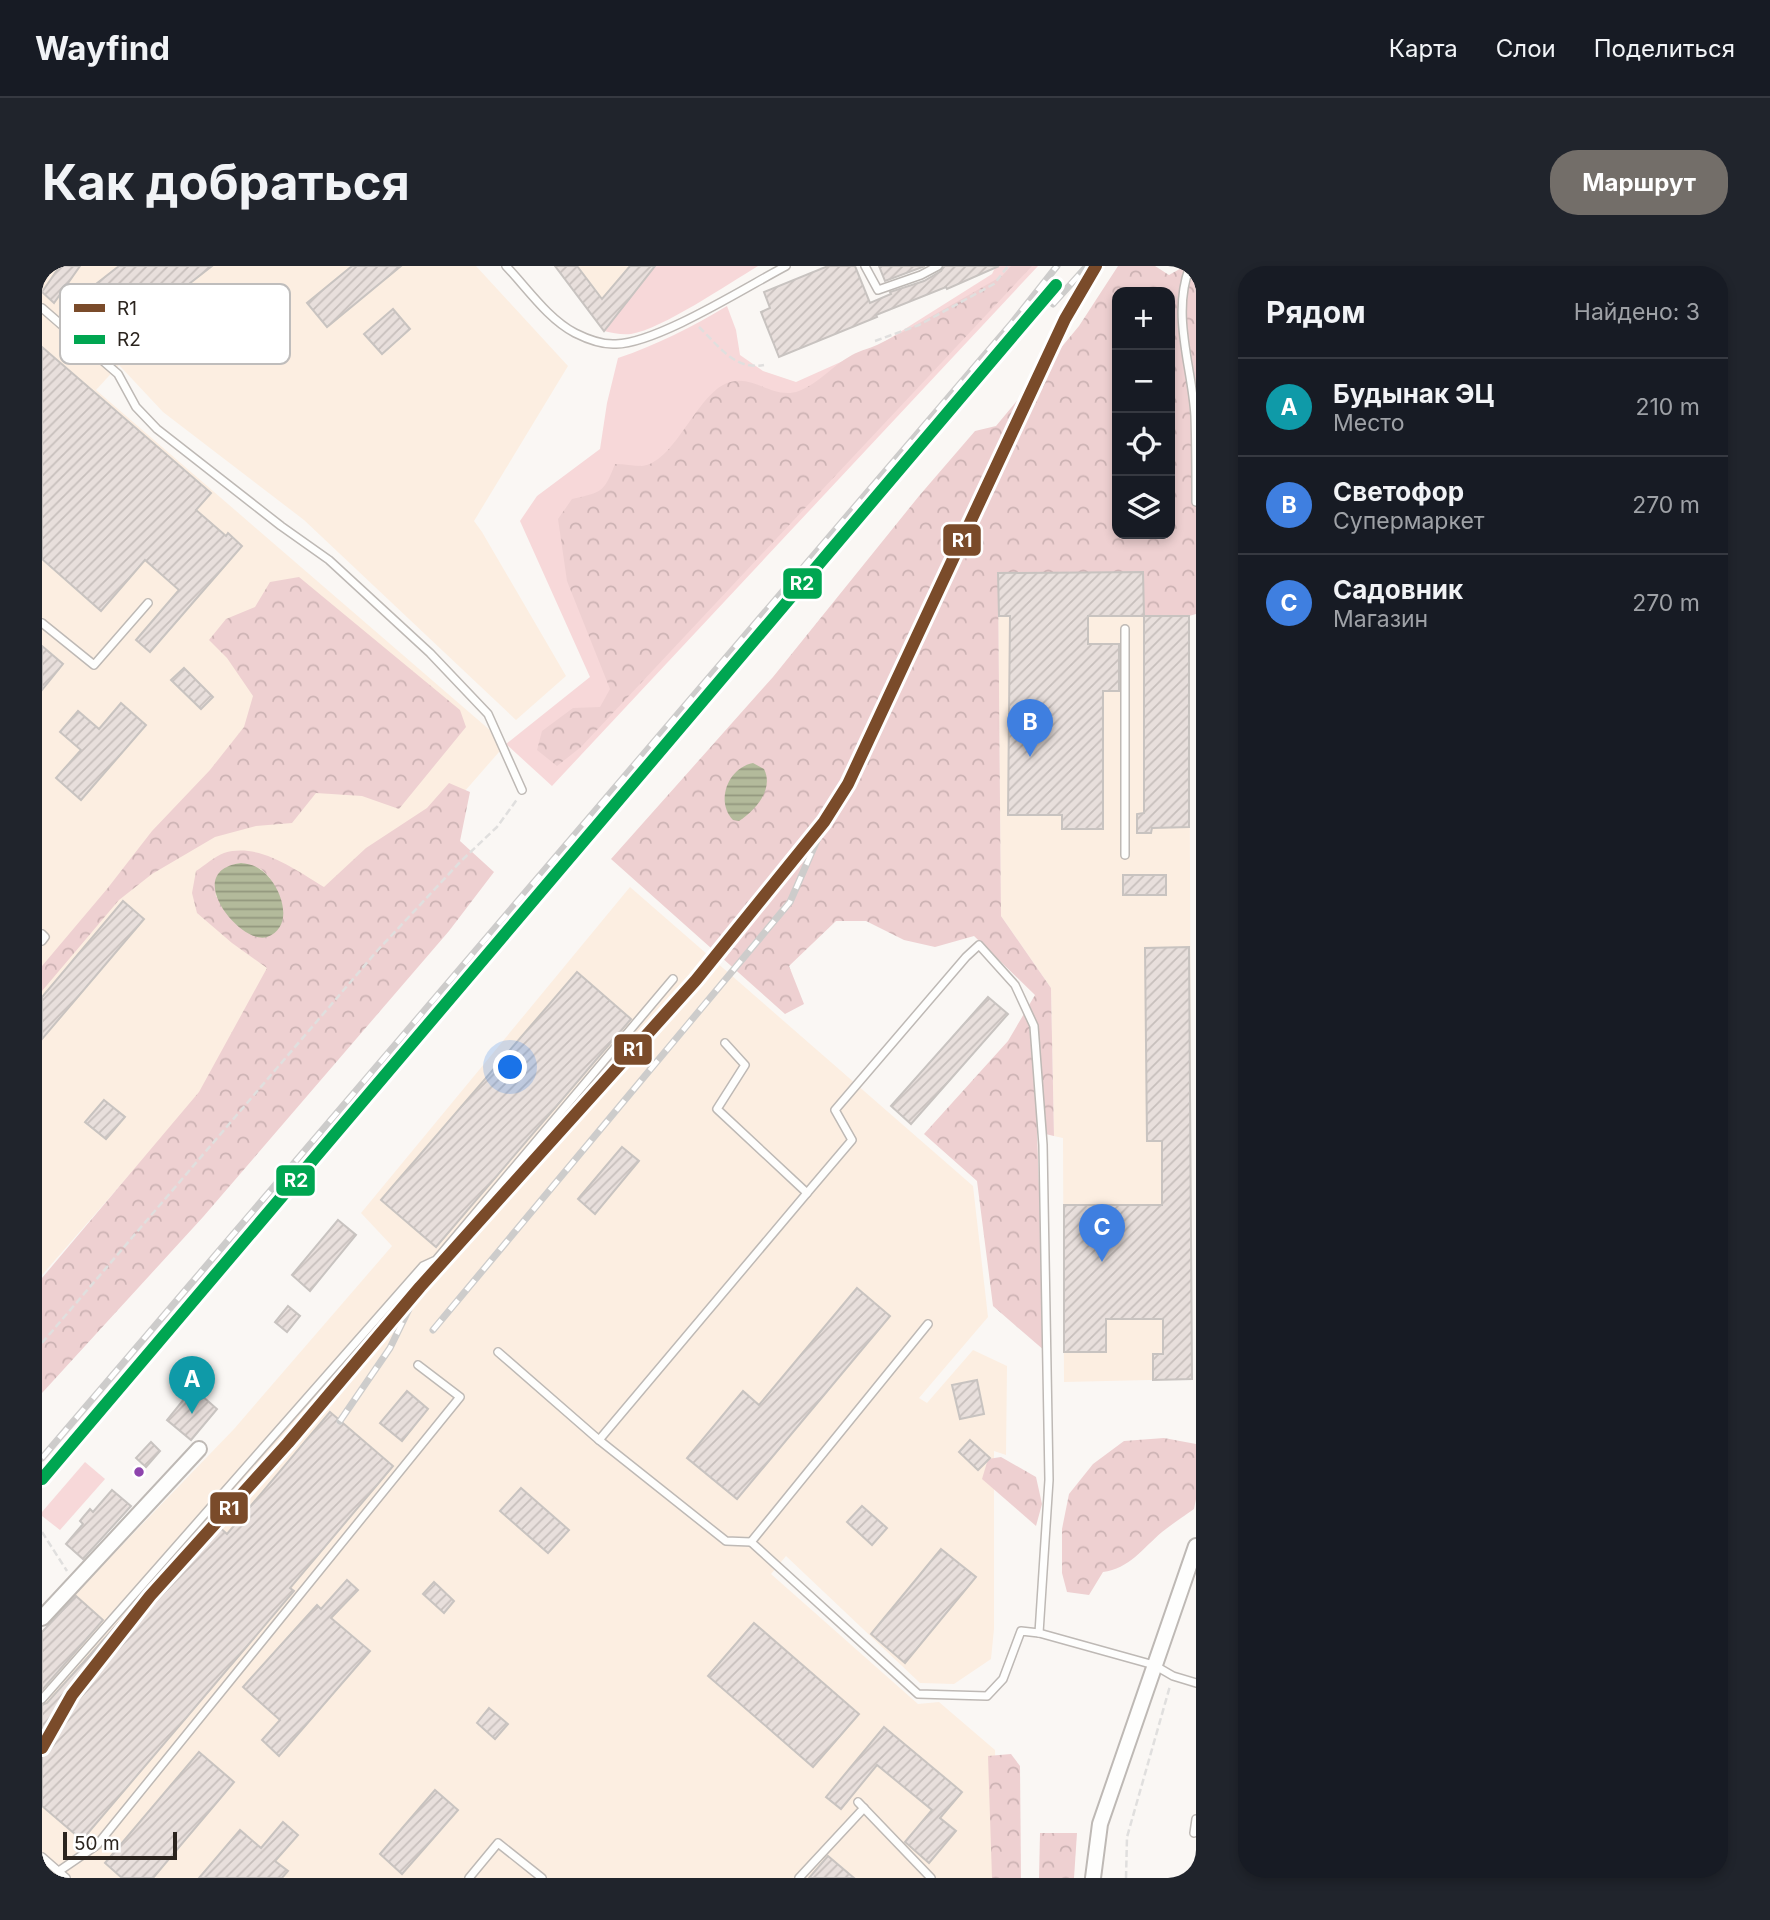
<!DOCTYPE html>
<html lang="ru">
<meta charset="utf-8">
<style>
body{margin:0;font-family:Inter,sans-serif;background:#20242c;color:#f1f3f6}
.controls{position:absolute;right:21px;top:21px;display:grid;overflow:hidden;border-radius:14px;box-shadow:0 4px 10px #0003}
.controls button{width:63px;height:63px;display:grid;place-items:center;padding:0;border:0;border-bottom:2px solid #363941;background:#171b24;color:#f1f3f6;font:35px sans-serif}
.scale{position:absolute;left:21px;bottom:18px;width:114px;box-sizing:border-box;padding-left:7px;border:4px solid #2b241e;border-top:0;font-size:19px;line-height:24px;white-space:nowrap;color:#2b241e;-webkit-text-stroke:5px #fff;paint-order:stroke}
.you{position:absolute;left:469px;top:802px;width:24px;height:24px;margin:-18px;border:5px solid #fff;border-radius:50%;background:#1a73e8;box-shadow:0 0 0 10px #1a73e833}
.badge{display:grid;place-items:center;width:46px;height:46px;border-radius:50%;background:#736e69;color:#fff;font-size:23px;font-weight:700}
.pin{position:absolute;translate:-50% -58px;filter:drop-shadow(0 2px 4px #0008)}
.pin::after{content:'';position:absolute;top:37px;width:24px;height:21px;background:inherit;clip-path:polygon(0 0,100% 0,50% 100%)}
.list{margin:0;padding:0;list-style:none}
h2{display:flex;justify-content:space-between;align-items:center;height:91px;margin:0;padding:0 28px;font-size:30px}
h2 small{font-size:23px;font-weight:400;color:#9ea1a6}
.list li{display:grid;grid-template-columns:46px 1fr auto;gap:21px;align-items:center;box-sizing:border-box;height:98px;padding:0 28px;border-top:2px solid #363941}
.list b{display:block;font-size:26px;white-space:nowrap}
.list p{margin:0;font-size:23px;white-space:nowrap;color:#9ea1a6}
.list em{font-size:23px;font-style:normal;color:#9ea1a6}
.icon{flex:none;width:38px;height:38px;fill:none;stroke:currentColor;stroke-width:2;stroke-linecap:round;stroke-linejoin:round}
.map{position:relative;flex:none;width:1154px;height:1612px;overflow:hidden;border-radius:28px}
header{display:flex;align-items:center;gap:42px;box-sizing:border-box;height:98px;padding:0 35px;background:#171b24;border-bottom:2px solid #363941}
header strong{font-size:33px}
nav{display:flex;gap:38px;margin-inline-start:auto;font-size:24px}
.intro{display:flex;align-items:center;justify-content:space-between;box-sizing:border-box;height:168px;padding:0 42px}
h1{margin:0;font-size:49px}
.button{padding:18px 32px;border-radius:28px;background:#736e69;color:#fff;font-size:24px;font-weight:700}
main{display:flex;gap:42px;padding:0 42px}
aside{flex:1;background:#171b24;border-radius:28px;box-shadow:0 4px 10px #0003}
.map>svg:first-child{display:block}
.built{fill:#fceee1}
.green{fill:#f7d8d9}
.forest{fill:url(#forest-crowns);fill-rule:evenodd}
.water{fill:url(#water-rules)}
.building{fill:url(#building-hatch);stroke:#c8c3c0;stroke-width:2}
.lines{fill:none;stroke-linecap:round;stroke-linejoin:round}
.service-casing{stroke:#beb9b5;stroke-width:10}
.minor-casing{stroke:#beb9b5;stroke-width:18}
.path{stroke:#e0dfde;stroke-width:2.5;stroke-dasharray:7 3.5;stroke-linecap:butt}
.service{stroke:#fefefd;stroke-width:7}
.minor{stroke:#fefefd;stroke-width:14}
.rail-casing{stroke:#cdcccb;stroke-width:7}
.rail{stroke:#fff;stroke-width:4.5;stroke-dasharray:13;stroke-linecap:butt}
.rail-1-casing{stroke:#fff;stroke-width:18}
.rail-2-casing{stroke:#fff;stroke-width:18}
.rail-1{stroke:#7a4b2a;stroke-width:12}
.rail-2{stroke:#00a651;stroke-width:12}
.bus-dot{fill:#8e44ad;stroke:#fff;stroke-width:2.5}
.key{fill:#fff;stroke:#bfbdbc;stroke-width:2}
.key-label{font-size:19px;fill:#2b241e}
.line-badge{stroke:#fff;stroke-width:2.5}
.badge-label{font-size:19px;text-anchor:middle;font-weight:bold;fill:#fff}
</style>
<header>
<strong>Wayfind</strong>
<nav><a>Карта</a><a>Слои</a><a>Поделиться</a></nav>
</header>
<div class="intro"><h1>Как добраться</h1><a class="button">Маршрут</a></div>
<main>
<div class="map">
<svg width="1154" height="1612" viewBox="0 0 1154 1612">
<defs>
<pattern id="forest-crowns" width="20" height="18" patternUnits="userSpaceOnUse" patternTransform="scale(1.75)"><rect width="20" height="18" fill="#eed0d1"/><path d="M2 6a3 3 0 1 1 6 0M12 15a3 3 0 1 1 6 0" fill="none" stroke="#ccb2b3"/></pattern>
<pattern id="water-rules" width="6" height="5" patternUnits="userSpaceOnUse" patternTransform="scale(1.75)"><rect width="6" height="5" fill="#b3ba9b"/><path d="M0 2.5h6" fill="none" stroke="#92977e"/></pattern>
<pattern id="building-hatch" width="6" height="6" patternUnits="userSpaceOnUse" patternTransform="scale(1.75)"><rect width="6" height="6" fill="#e8dfdc"/><path d="M-1 1l2-2M0 6l6-6M5 7l2-2" fill="none" stroke="#c7bfbc"/></pattern>
</defs>
<rect width="100%" height="100%" fill="#faf7f4"/>
<g class="built">
<polygon points="0,0 434,0 526,100 432,255 440,266 524,410 474,454 262,254 121,146 77,99 54,124 464,478 0,1009"/>
<polygon points="513,0 613,0 562,65"/>
<polygon points="1101,306 1102,350 1147,350 1150,1113 1022,1116 1021,872 1012,870 1009,722 959,650 956,307"/>
<polygon points="588,621 931,920 946,1051 877,1132 885,1137 931,1084 965,1100 964,1189 952,1185 952,1363 949,1393 912,1418 878,1417 744,1290 729,1308 876,1438 897,1436 953,1484 955,1612 0,1612 0,1366 32,1329 192,1163 350,980 319,947"/>
</g>
<g class="green">
<path d="M613 0H716C686 18 620 63 589 68 579 69 571 67 562 65Z"/>
<path d="M954 0H996L510 520 464 478 548 411 478 255 495 230 558 183 565 137 576 92C615 79 650 61 685 40L694 64 698 89 721 105 754 116 839 78 950 8Z"/>
<polygon points="43,1196 63,1213 18,1264 0,1250 0,1246"/>
</g>
<g class="forest">
<path d="M969 0H990L539 481 515 500 495 484 500 465 531 442 558 441 568 423 525 315 516 253 530 233C561 226 562 226 573 198 582 198 592 200 600 200 631 197 653 134 681 119 709 104 729 135 757 125 776 118 791 99 810 89 819 84 830 82 839 77 881 57 920 32 960 10Z"/>
<path d="M1076 0H1113L1127 9 1143 0H1154V348L1147 350H1102L1101 306 956 307 959 650 1009 722 1012 870 995 866 1003 1085 951 1040 935 915 882 868 966 775 993 729 932 670 893 681 862 674 824 655H794L747 700 762 738 743 748 569 593 731 411 877 230 933 165 954 160 1037 60ZM1075 26H1128V268H1075Z"/>
<polygon points="257,311 418,444 424,461 357,543 320,530 274,527 250,557 214,560 173,571 110,608 77,634 0,725 0,700 65,623 110,565 168,504 202,461 211,430 185,392 167,374 184,353 213,341 228,316"/>
<path d="M407 517 428 526 418 575 452 606 407 665 161 951 0 1127V1012L157 826 225 702 190 677 155 647 150 627 154 605C162 600 173 590 182 587 217 576 254 604 282 621L324 582 385 542ZM199 597 219 603 228 612 174 631C172 612 180 600 199 597Z"/>
<path d="M1122 1172 1154 1178V1233L1152 1243C1141 1251 1130 1258 1120 1266 1101 1282 1087 1303 1061 1306L1047 1329 1025 1326 1020 1307V1263L1027 1228 1051 1198 1082 1175Z"/>
<polygon points="959,1191 994,1211 1000,1238 994,1260 940,1213 946,1193"/>
<polygon points="969,1488 978,1500 979,1612 950,1612 946,1490"/>
<polygon points="998,1567 1035,1567 1032,1612 997,1612"/>
</g>
<g class="water">
<path d="M711 497 722 503C732 523 714 544 697 555L691 554C673 535 686 502 711 497Z"/>
<path d="M199 597C206 598 213 599 219 604 238 617 255 660 225 671 199 680 138 605 199 597Z"/>
</g>
<g class="building">
<polygon points="18,0 38,0 12,37 0,26"/>
<polygon points="77,0 170,0 79,71 87,81 71,92 26,40"/>
<polygon points="310,0 359,0 285,61 265,37"/>
<polygon points="513,0 535,0 560,33 588,0 613,0 562,65"/>
<polygon points="786,0 813,0 828,37 849,28 848,26 882,15 899,5 902,0 957,0 905,23 904,21 834,49 835,51 737,91 719,46 728,42 722,26"/>
<polygon points="837,0 883,0 843,15"/>
<polygon points="351,43 368,63 340,88 322,68"/>
<polygon points="0,81 169,227 154,244 184,270 186,267 200,280 108,386 94,374 137,324 103,294 59,345 0,293"/>
<polygon points="1101,306 1102,350 1046,350 1046,378 1077,378 1077,425 1061,425 1061,563 1020,563 1020,549 966,549 968,350 957,350 956,307"/>
<polygon points="1102,350 1147,350 1147,561 1110,562 1109,567 1095,567 1095,548 1102,547"/>
<polygon points="0,380 21,398 0,424"/>
<polygon points="142,402 171,431 159,443 129,414"/>
<polygon points="79,437 104,459 39,534 14,512 39,484 18,466 36,445 57,463"/>
<rect x="1081" y="609" width="43" height="20"/>
<polygon points="81,635 102,653 0,773 0,731"/>
<polygon points="1147,681 1150,1113 1111,1114 1111,1088 1121,1088 1121,1053 1064,1053 1064,1086 1022,1086 1022,939 1120,939 1120,875 1105,875 1103,682"/>
<polygon points="535,706 589,753 394,981 339,934"/>
<polygon points="946,731 966,748 869,858 849,840"/>
<polygon points="62,834 83,851 64,873 43,856"/>
<polygon points="580,881 597,895 553,948 536,933"/>
<polygon points="296,954 314,969 268,1025 250,1009"/>
<polygon points="815,1022 848,1050 695,1233 645,1192 701,1125 717,1139"/>
<polygon points="246,1040 258,1050 245,1066 233,1056"/>
<polygon points="935,1114 942,1148 918,1153 910,1119"/>
<polygon points="151,1122 175,1143 149,1174 125,1154"/>
<polygon points="365,1125 386,1143 360,1175 338,1157"/>
<polygon points="288,1146 351,1200 248,1322 252,1325 40,1574 0,1540 0,1439 5,1437 71,1363 167,1252 185,1268"/>
<polygon points="928,1174 948,1192 936,1204 917,1186"/>
<polygon points="109,1176 118,1185 104,1201 94,1192"/>
<polygon points="479,1222 527,1264 506,1287 458,1245"/>
<polygon points="70,1224 89,1240 41,1293 24,1278 41,1258 38,1255 48,1243 51,1246"/>
<polygon points="820,1240 845,1262 830,1279 805,1256"/>
<polygon points="899,1283 934,1311 863,1397 829,1368"/>
<polygon points="305,1314 316,1324 289,1352 328,1385 237,1490 220,1474 238,1454 201,1421 275,1339 279,1343"/>
<polygon points="392,1316 412,1335 402,1347 381,1328"/>
<polygon points="34,1330 61,1354 0,1424 0,1366"/>
<polygon points="712,1357 817,1448 771,1501 666,1410"/>
<polygon points="447,1442 466,1458 453,1473 435,1457"/>
<polygon points="842,1461 920,1526 898,1552 914,1565 887,1597 863,1576 890,1544 835,1499 799,1543 784,1531"/>
<polygon points="157,1486 192,1516 111,1612 80,1612 63,1597"/>
<polygon points="393,1524 416,1544 360,1608 338,1588"/>
<polygon points="241,1556 256,1569 233,1595 246,1605 240,1612 157,1612 198,1564 219,1582"/>
<polygon points="786,1590 812,1612 767,1612"/>
</g>
<g class="lines">
<defs>
<g id="service">
<path d="M464 0C485 22 506 53 533 67 545 73 560 79 574 78 616 77 704 21 744 0"/>
<polyline points="823,0 836,24 879,9 896,0"/>
<path d="M1148 0C1129 49 1150 100 1153 150 1154 178 1154 207 1154 236"/>
<polyline points="0,42 76,108 94,141 115,163 239,260 287,294 388,387 446,448 480,524"/>
<polyline points="0,357 52,399 106,337"/>
<polyline points="1083,589 1083,363"/>
<polyline points="0,668 3,671 0,675"/>
<polyline points="683,777 703,799 675,843 765,927 810,874 793,844 924,691 937,679 973,719 992,760 1001,879 1007,1214 997,1367"/>
<polyline points="765,927 557,1174 684,1275 709,1276 886,1058"/>
<polyline points="456,1086 557,1174"/>
<polyline points="709,1276 876,1428 945,1430 961,1413 979,1365 997,1367 1112,1399 1131,1410 1154,1417"/>
<polyline points="0,1433 381,1000 394,994 631,713"/>
<polyline points="816,1536 889,1612"/>
<polyline points="1152,1567 1154,1553"/>
<polyline points="0,1591 24,1612"/>
<polyline points="17,1605 55,1579 418,1131 376,1099"/>
<polyline points="427,1612 456,1577 500,1612"/>
<polyline points="757,1612 822,1542"/>
</g>
<g id="minor">
<polyline points="0,1352 157,1183"/>
<polyline points="1051,1612 1058,1558 1154,1280"/>
</g>
</defs>
<use href="#service" class="service-casing"/>
<use href="#minor" class="minor-casing"/>
<g class="path">
<polyline points="0,14 10,0"/>
<path d="M657 61C676 79 693 105 722 99"/>
<polyline points="833,75 877,59 952,18 966,0"/>
<polyline points="0,1077 335,685 419,595 455,561 476,532"/>
<polyline points="0,1266 25,1305"/>
<polyline points="1084,1612 1085,1571 1128,1420"/>
</g>
<use href="#service" class="service"/>
<use href="#minor" class="minor"/>
<defs>
<g id="rail">
<polyline points="1011,38 1045,0"/>
<polyline points="391,1064 748,636 776,572"/>
<polyline points="298,1155 348,1082 367,1043"/>
<polyline points="0,1192 970,57 1015,0"/>
<polyline points="0,1482 30,1429 108,1330 246,1177 378,1021 654,714 782,556 806,518 1023,53 1054,0"/>
</g>
</defs>
<use href="#rail" class="rail-casing"/>
<use href="#rail" class="rail"/>
<defs>
<polyline id="rail-1" points="0,1482 30,1429 108,1330 246,1177 378,1021 654,714 782,556 806,518 1023,53 1054,0"/>
<polyline id="rail-2" points="0,1213 1014,19"/>
</defs>
<use href="#rail-1" class="rail-1-casing"/>
<use href="#rail-2" class="rail-2-casing"/>
<use href="#rail-1" class="rail-1"/>
<use href="#rail-2" class="rail-2"/>
</g>
<circle class="bus-dot" cx="97" cy="1206" r="6"/>
<rect x="18" y="18" width="230" height="80" rx="10" class="key"/>
<rect x="32" y="38" width="31" height="8" fill="#7a4b2a"/>
<rect x="32" y="69" width="31" height="9" fill="#00a651"/>
<g class="key-label">
<text x="75" y="49">R1</text>
<text x="75" y="80">R2</text>
</g>
<g class="line-badge">
<rect x="900" y="257" width="40" height="34" rx="7" fill="#7a4b2a"/>
<rect x="740" y="301" width="41" height="33" rx="7" fill="#00a651"/>
<rect x="571" y="767" width="40" height="33" rx="7" fill="#7a4b2a"/>
<rect x="233" y="898" width="41" height="33" rx="7" fill="#00a651"/>
<rect x="167" y="1225" width="40" height="34" rx="7" fill="#7a4b2a"/>
</g>
<g class="badge-label">
<text x="920" y="281">R1</text>
<text x="760" y="324">R2</text>
<text x="591" y="790">R1</text>
<text x="254" y="921">R2</text>
<text x="187" y="1249">R1</text>
</g>
</svg>
<div class="controls">
<button>+</button>
<button>−</button>
<button><svg class="icon" aria-label="locate" viewBox="0 0 24 24"><circle cx="12" cy="12" r="6"/><path d="M12 2v4M12 18v4M2 12h4M18 12h4"/></svg></button>
<button><svg class="icon" aria-label="layers" viewBox="0 0 24 24"><path d="M12 4l9 5-9 5-9-5zM3 14l9 5 9-5"/></svg></button>
</div>
<div class="scale">50 m</div>
<div class="you"></div>
<div class="pin badge" style="left:150px;top:1148px;background:#0f9aa8">A</div>
<div class="pin badge" style="left:988px;top:491px;background:#3f7fe0">B</div>
<div class="pin badge" style="left:1060px;top:996px;background:#3f7fe0">C</div>
</div>
<aside>
<h2>Рядом<small>Найдено: 3</small></h2>
<ul class="list">
<li><span class="badge" style="background:#0f9aa8">A</span><div><b>Будынак ЭЦ</b><p>Место</p></div><em>210 m</em></li>
<li><span class="badge" style="background:#3f7fe0">B</span><div><b>Светофор</b><p>Супермаркет</p></div><em>270 m</em></li>
<li><span class="badge" style="background:#3f7fe0">C</span><div><b>Садовник</b><p>Магазин</p></div><em>270 m</em></li>
</ul>
</aside>
</main>
